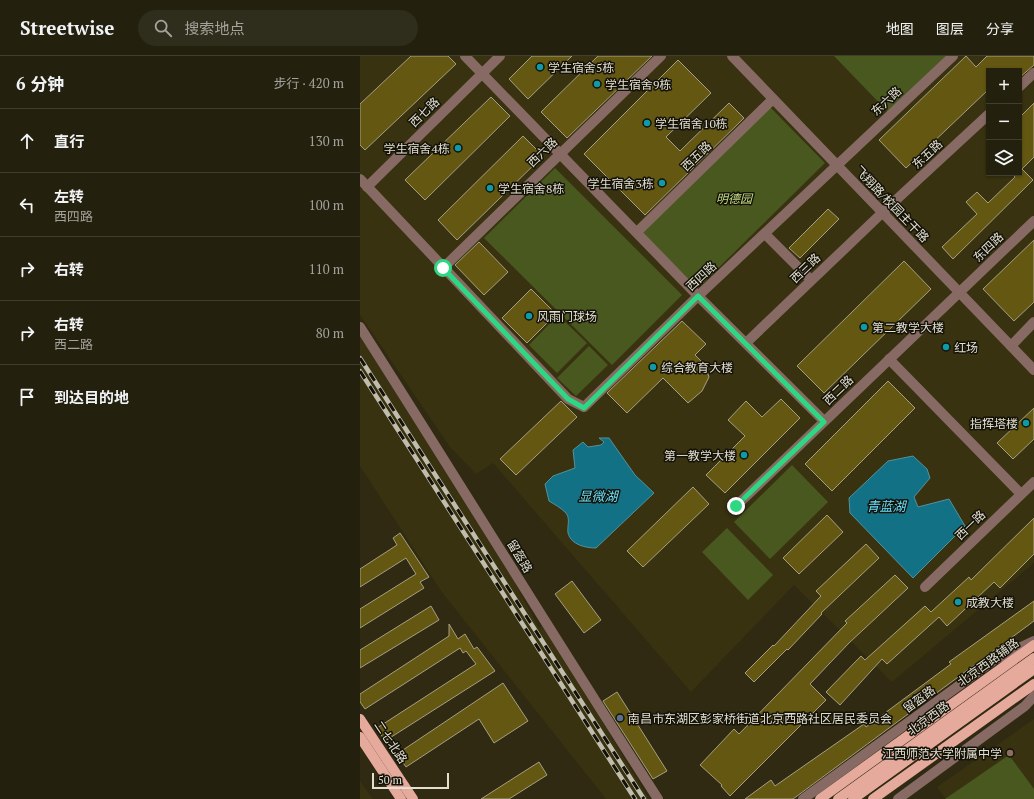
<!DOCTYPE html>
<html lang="zh">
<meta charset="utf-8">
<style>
body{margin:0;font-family:"PT Serif","Noto Sans SC",serif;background:#2f2d1b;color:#f1f3f6}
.controls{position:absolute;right:12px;top:12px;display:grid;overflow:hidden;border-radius:0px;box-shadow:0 1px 3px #0004}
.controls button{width:36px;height:36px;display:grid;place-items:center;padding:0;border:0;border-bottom:1px solid #403e2e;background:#23200d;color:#f1f3f6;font:20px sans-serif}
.scale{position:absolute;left:12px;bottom:10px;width:77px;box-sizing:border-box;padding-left:4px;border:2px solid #e2dfd0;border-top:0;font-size:11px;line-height:14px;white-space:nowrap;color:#e2dfd0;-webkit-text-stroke:3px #141208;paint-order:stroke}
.stop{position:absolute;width:12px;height:12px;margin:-9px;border:3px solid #2ed883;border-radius:50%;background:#fff}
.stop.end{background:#2ed883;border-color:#fff;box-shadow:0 1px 4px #0008}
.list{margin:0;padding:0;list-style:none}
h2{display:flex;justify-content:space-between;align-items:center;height:52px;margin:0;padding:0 16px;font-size:17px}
h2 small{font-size:13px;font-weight:400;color:#a3a39d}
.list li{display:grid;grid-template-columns:26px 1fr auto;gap:12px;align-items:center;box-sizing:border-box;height:64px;padding:0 16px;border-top:1px solid #403e2e}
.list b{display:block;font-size:15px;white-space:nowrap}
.list p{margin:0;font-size:13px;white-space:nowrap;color:#a3a39d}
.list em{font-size:13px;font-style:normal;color:#a3a39d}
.icon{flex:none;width:22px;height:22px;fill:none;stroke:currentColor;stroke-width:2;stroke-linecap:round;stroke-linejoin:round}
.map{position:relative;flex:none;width:674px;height:743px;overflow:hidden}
header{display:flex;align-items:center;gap:24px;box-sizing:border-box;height:56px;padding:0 20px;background:#23200d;border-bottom:1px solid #403e2e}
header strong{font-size:19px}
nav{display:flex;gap:22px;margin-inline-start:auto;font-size:14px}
.search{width:280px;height:36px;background:#2f2d1b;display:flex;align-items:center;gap:10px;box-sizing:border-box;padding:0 14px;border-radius:22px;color:#a3a39d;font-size:15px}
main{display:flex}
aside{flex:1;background:#23200d}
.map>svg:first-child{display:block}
.built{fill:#383211;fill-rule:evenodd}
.green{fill:#48581f}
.water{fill:#137185;stroke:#51929c}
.building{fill:#645712;stroke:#a59f83}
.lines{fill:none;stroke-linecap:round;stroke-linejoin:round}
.minor{stroke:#876a63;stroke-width:10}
.major{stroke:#e5aa9c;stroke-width:10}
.rail-casing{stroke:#c0bdac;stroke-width:4.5}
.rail{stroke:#141208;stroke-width:3;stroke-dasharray:9;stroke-linecap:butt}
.route{stroke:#2ed883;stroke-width:5}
.culture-dot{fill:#0f9aa8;stroke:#141208;stroke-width:1.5}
.service-dot{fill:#5c6f8a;stroke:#141208;stroke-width:1.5}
.education-dot{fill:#8d6e63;stroke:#141208;stroke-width:1.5}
.labels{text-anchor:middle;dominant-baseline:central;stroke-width:3;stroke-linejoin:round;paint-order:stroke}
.poi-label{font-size:12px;fill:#e2dfd0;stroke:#141208;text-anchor:start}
.street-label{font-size:12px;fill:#e2dfd0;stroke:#141208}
.park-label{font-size:12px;font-style:italic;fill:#c1dd86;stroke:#141208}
.water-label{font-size:13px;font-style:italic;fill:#66dffe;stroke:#141208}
</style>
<header>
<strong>Streetwise</strong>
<div class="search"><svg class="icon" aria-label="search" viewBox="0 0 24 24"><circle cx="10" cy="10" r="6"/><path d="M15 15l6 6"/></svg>搜索地点</div>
<nav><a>地图</a><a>图层</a><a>分享</a></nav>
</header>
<main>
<aside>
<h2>6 分钟<small>步行 · 420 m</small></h2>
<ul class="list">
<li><svg class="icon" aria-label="ahead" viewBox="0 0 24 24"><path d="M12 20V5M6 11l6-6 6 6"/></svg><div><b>直行</b></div><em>130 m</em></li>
<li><svg class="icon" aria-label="left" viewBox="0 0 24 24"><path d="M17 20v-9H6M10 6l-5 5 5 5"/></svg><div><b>左转</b><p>西四路</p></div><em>100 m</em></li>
<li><svg class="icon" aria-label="right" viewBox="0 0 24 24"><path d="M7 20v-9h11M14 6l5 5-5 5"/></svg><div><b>右转</b></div><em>110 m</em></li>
<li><svg class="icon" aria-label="right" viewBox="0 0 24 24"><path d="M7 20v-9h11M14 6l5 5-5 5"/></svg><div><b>右转</b><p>西二路</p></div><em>80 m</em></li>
<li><svg class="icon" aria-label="arrive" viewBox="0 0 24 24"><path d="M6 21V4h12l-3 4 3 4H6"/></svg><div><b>到达目的地</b></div></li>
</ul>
</aside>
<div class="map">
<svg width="674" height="743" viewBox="0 0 674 743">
<rect width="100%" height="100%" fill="#2f2a11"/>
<g class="built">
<path d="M0 0H674V507L532 626 434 529 331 636 133 407 116 418 90 391 0 259ZM629 15H659V117H629Z"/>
<polygon points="0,274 131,482 179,572 184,569 289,743 246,743 81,535 0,410"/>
<polygon points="674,663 674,743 586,743 577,731"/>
<polygon points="0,725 13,743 0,743"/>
</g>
<g class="green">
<polygon points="474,0 590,0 529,57"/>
<polygon points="410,51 465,107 337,233 282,176"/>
<polygon points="195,112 322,239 252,309 124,182"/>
<polygon points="198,259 227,287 197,317 169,289"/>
<polygon points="229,290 248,309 216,340 197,322"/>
<polygon points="432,409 468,446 410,503 374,466"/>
<polygon points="367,472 413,519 388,544 342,496"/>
<polygon points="649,699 674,733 674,743 585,743"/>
</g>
<g class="water">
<path d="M239 382H249L275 419 294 437 236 492C226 492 211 489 208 477 207 469 211 462 205 456 201 452 194 448 189 445L185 428 193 420 215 412 213 394 223 386 228 391 241 389 244 386Z"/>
<polygon points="553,400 567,413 570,422 554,441 558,451 589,443 605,470 553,522 490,457 489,442 528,405"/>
</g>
<g class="building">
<polygon points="51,0 88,0 96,8 5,94 0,89 0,48"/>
<polygon points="172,0 212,0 168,43 149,23"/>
<polygon points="238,0 292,0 207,82 181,56"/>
<polygon points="606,0 616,11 627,0 674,0 674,9 659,22 659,15 629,15 629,33 546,112 519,84"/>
<polygon points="318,4 351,37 306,81 320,95 369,47 384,62 285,159 224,98"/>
<polygon points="131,41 150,60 65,144 45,124"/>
<polygon points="674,47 674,101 662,113 673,124 593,203 582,191 617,158 606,146 617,136 628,147 655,121 651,117 659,117 659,62"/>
<polygon points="163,80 183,100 97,184 78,164"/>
<polygon points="468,153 479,163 440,202 429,192"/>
<polygon points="674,184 674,246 654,265 623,233"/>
<polygon points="119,186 148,216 124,239 95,209"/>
<polygon points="544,205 571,233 464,337 437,310"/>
<polygon points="171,233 196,258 167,287 142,262"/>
<polygon points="322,265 346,288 335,299 345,309 349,321 342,335 328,347 303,322 267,357 247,337"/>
<polygon points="528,325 555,352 472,435 445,408"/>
<polygon points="421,343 440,362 365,437 346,419 385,380 368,364 386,345 402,361"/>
<polygon points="201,345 217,361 156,419 140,403"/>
<polygon points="674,352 674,383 653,403 637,387"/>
<polygon points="333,431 349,448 283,511 267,495"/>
<polygon points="467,459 483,476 439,518 423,502"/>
<polygon points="674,462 674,498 640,532 634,526 587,570 579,561 527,608 522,603 480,649 466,636 501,600 505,604 565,550 571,556 609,521 611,524"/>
<polygon points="40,477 69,521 60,526 64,532 0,572 0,553 56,518 46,502 0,531 0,513 37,489 33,482"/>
<polygon points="506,488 519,502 461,557 462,558 428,594 427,593 394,626 385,617 413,589 414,590 461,540 456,535"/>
<polygon points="535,519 548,532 489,587 450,628 466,644 370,740 361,730 362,729 340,709 374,673 379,678 487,567 485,565"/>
<polygon points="212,525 241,564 224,577 195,538"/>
<polygon points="674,545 674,565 433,743 385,743 411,724 415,730 504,668 506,671 591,608 589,606"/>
<polygon points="71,550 79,564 0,612 0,594"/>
<polygon points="89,568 98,583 105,578 114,593 117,591 135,615 25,685 17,672 116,608 106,595 103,597 100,592 5,653 0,646 0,638 89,580"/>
<polygon points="143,627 168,665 134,687 119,663 46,711 37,698"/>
<polygon points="257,636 307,715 293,723 243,645"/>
<polygon points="179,706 187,719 149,743 121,743"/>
</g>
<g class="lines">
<g class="minor">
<polyline points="105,0 338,240 464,365"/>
<polyline points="372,0 674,314"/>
<polyline points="659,31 674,17"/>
<polyline points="0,123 208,343 224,351 338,240 593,0"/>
<polyline points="7,131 140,0"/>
<polyline points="277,176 413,43"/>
<polyline points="405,178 451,224"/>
<polyline points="83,212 301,0"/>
<path d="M0 271C100 428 197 586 298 743"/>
<polyline points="386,287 523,156 629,58"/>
<polyline points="651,290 674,266"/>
<polyline points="529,303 661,438"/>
<polyline points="376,450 674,165"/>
<polyline points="565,531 674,426"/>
<polyline points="443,743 634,604 674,585"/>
<polyline points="538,743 665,650 674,640"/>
</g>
<g class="major">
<polyline points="0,663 53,743"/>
<polyline points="0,681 41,743"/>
<polyline points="460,743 674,589"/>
<polyline points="478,743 674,602"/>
<polyline points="493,743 674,613"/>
<polyline points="513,743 674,628"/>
</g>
<defs>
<g id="rail">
<polyline points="0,302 284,743"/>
<polyline points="0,315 275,743"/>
</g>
</defs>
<use href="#rail" class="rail-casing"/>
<use href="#rail" class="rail"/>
</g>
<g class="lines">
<polyline class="route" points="83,212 208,343 224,352 338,240 464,366 376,450"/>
</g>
<g class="culture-dot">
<circle cx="180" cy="11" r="4"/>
<circle cx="237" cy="28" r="4"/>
<circle cx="287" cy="67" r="4"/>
<circle cx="98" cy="92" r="4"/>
<circle cx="302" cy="127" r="4"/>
<circle cx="130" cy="132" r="4"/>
<circle cx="169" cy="260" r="4"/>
<circle cx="504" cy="271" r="4"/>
<circle cx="586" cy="291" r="4"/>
<circle cx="293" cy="311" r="4"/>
<circle cx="666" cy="367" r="4"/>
<circle cx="384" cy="399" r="4"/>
<circle cx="598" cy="546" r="4"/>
</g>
<circle class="service-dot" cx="260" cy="662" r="4"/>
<circle class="education-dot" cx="650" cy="697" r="4"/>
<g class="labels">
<g class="poi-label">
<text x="188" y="11">学生宿舍5栋</text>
<text x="245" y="28">学生宿舍9栋</text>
<text x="295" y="67">学生宿舍10栋</text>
<text x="90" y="92" text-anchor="end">学生宿舍4栋</text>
<text x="294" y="127" text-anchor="end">学生宿舍3栋</text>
<text x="138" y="132">学生宿舍8栋</text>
<text x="177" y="260">风雨门球场</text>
<text x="512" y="271">第二教学大楼</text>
<text x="594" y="291">红场</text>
<text x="301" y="311">综合教育大楼</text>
<text x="658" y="367" text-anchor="end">指挥塔楼</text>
<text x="376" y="399" text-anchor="end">第一教学大楼</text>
<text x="606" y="546">成教大楼</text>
<text x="268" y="662">南昌市东湖区彭家桥街道北京西路社区居民委员会</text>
<text x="642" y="697" text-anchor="end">江西师范大学附属中学</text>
</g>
<g class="street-label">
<text transform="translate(526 45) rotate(-43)">东六路</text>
<text transform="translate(64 56) rotate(-44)">西七路</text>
<text transform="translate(182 96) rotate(-44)">西六路</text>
<text transform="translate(567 98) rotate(-43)">东五路</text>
<text transform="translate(336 100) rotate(-44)">西五路</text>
<text transform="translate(532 148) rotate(46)">飞翔路/校园主干路</text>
<text transform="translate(628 191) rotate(-44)">东四路</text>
<text transform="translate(445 212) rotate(-44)">西三路</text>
<text transform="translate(341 220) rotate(-43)">西四路</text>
<text transform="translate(478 334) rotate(-44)">西二路</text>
<text transform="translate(610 469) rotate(-44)">西一路</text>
<text transform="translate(160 500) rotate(59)">留盔路</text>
<text transform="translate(628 606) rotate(-36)">北京西路辅路</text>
<text transform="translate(559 643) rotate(-36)">留盔路</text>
<text transform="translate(568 662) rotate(-36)">北京西路</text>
<text transform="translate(31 686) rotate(56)">二七北路</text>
</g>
<g class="park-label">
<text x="374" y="142">明德园</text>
</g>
<g class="water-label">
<text x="238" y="440">显微湖</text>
<text x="526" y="450">青蓝湖</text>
</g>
</g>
</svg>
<div class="controls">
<button>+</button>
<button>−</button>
<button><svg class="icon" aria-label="layers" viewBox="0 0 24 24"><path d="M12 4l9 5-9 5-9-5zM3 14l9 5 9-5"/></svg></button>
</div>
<div class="scale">50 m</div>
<div class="stop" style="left:83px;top:212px"></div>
<div class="stop end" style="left:376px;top:450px"></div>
</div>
</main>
